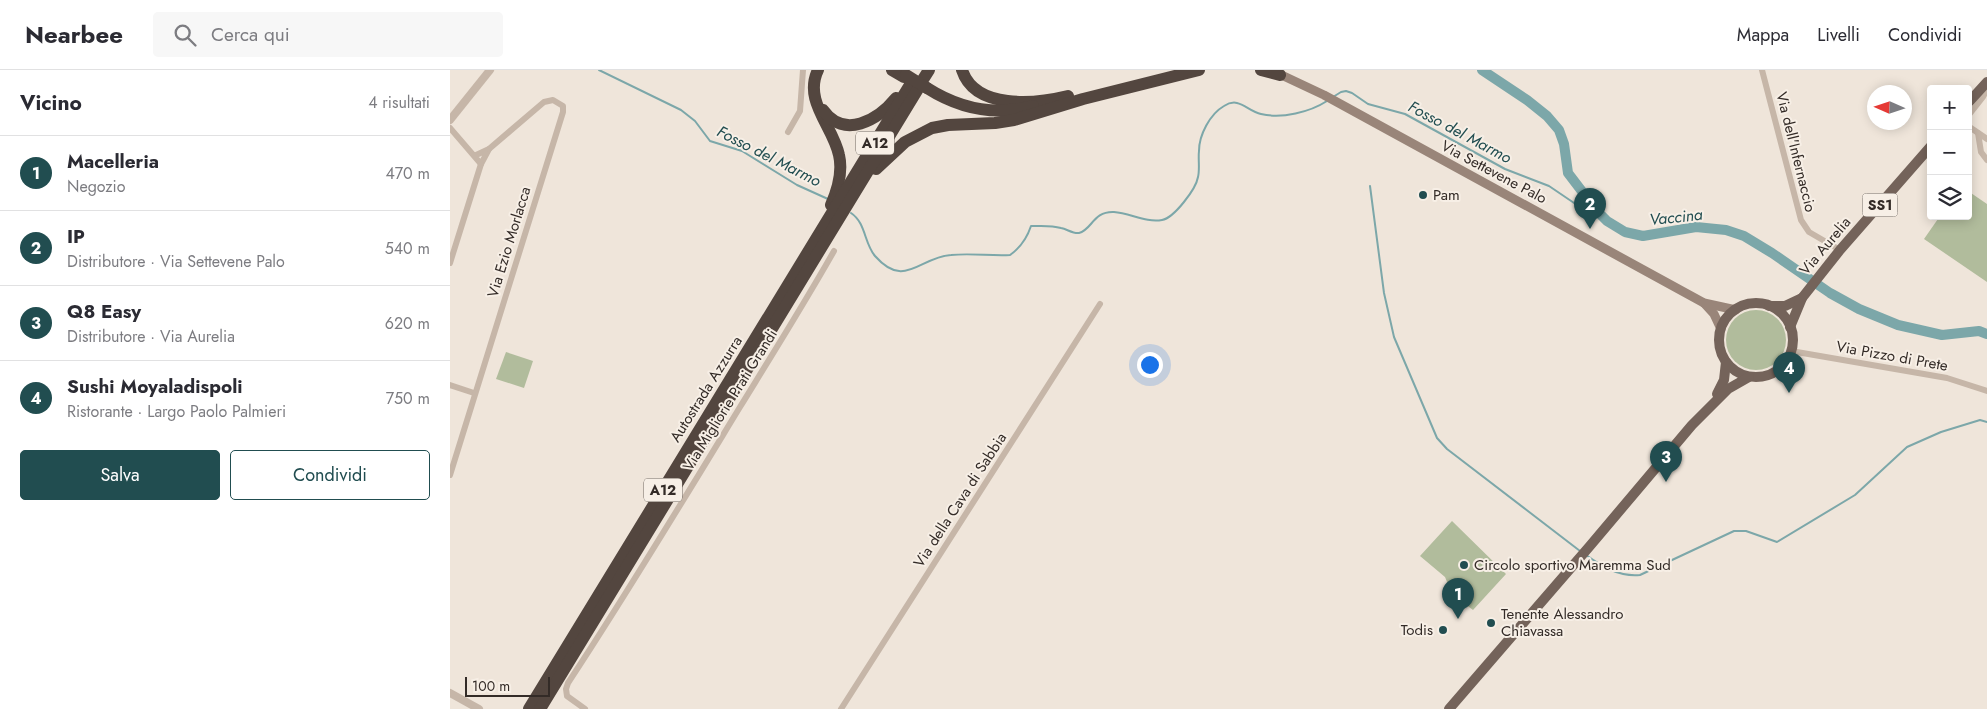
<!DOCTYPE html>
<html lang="it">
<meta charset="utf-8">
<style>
body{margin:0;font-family:Jost,sans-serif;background:#f7f7f7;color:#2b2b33}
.controls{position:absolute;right:15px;top:15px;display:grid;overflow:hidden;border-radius:5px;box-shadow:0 2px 12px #0003}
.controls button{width:45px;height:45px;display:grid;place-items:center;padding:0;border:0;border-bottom:1px solid #e1e1e2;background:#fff;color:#2b2b33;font:25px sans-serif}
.compass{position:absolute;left:1417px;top:15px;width:45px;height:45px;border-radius:50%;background:#fff;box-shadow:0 2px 12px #0003;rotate:273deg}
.scale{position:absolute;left:15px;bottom:12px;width:85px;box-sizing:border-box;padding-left:5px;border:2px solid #332b27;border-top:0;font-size:14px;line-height:18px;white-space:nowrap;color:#332b27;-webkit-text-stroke:4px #f7efe6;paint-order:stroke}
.you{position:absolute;left:699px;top:294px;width:18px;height:18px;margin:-12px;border:4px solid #fff;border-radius:50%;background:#1a73e8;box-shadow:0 0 0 8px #1a73e833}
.badge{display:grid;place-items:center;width:32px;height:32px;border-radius:50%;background:#214d50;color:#fff;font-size:16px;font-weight:700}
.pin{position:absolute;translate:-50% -41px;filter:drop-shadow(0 1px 2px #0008)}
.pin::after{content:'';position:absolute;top:26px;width:18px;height:15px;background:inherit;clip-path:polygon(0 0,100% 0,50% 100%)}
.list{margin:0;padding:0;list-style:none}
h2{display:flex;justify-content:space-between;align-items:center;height:65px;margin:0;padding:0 20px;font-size:21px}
h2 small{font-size:16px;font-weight:400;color:#7c7c81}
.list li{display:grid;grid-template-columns:32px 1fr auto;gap:15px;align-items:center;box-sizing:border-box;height:75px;padding:0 20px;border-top:1px solid #e1e1e2}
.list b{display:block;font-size:19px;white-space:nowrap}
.list p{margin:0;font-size:16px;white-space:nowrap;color:#7c7c81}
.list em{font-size:16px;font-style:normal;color:#7c7c81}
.actions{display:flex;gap:10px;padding:15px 20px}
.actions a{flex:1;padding:11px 0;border:1px solid #214d50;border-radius:5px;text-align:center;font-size:18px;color:#214d50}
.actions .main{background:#214d50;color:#fff}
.icon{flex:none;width:28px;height:28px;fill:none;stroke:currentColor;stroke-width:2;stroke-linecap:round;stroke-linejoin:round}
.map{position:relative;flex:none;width:1537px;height:639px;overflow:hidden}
header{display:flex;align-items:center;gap:30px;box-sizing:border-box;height:70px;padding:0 25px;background:#fff;border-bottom:1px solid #e1e1e2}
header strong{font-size:24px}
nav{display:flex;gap:28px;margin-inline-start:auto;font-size:18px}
.search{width:350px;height:45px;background:#f7f7f7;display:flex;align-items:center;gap:12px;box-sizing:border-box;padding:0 18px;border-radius:5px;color:#7c7c81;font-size:19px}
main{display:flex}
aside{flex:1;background:#fff}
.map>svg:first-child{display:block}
.grass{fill:#b1bc9c}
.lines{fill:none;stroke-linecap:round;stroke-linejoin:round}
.stream{stroke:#7ca7a9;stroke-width:2}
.river{stroke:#7ca7a9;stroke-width:10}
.minor{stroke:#c6b6a8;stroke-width:6}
.tertiary{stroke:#c6b6a8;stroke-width:8}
.secondary{stroke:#998579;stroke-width:9}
.primary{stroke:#74635a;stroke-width:10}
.motorway{stroke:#53463f;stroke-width:12}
.motorway-bridge{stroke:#53463f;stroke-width:12}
.poi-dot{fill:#214d50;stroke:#f7efe6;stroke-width:2}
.labels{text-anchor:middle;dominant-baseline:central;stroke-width:4;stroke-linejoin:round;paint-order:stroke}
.shield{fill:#f7efe6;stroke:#6e6660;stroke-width:1}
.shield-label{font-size:14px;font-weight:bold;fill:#332b27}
.street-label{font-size:15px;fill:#332b27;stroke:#f7efe6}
.poi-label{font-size:15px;fill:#332b27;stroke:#f7efe6;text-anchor:start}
.water-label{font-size:16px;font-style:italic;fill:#214d50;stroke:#f7efe6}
</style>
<header>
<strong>Nearbee</strong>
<div class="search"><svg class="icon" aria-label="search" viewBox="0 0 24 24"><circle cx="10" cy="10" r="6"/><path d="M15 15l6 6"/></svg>Cerca qui</div>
<nav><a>Mappa</a><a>Livelli</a><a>Condividi</a></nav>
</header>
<main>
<aside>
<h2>Vicino<small>4 risultati</small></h2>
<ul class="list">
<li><span class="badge">1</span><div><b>Macelleria</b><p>Negozio</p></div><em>470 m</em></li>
<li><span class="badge">2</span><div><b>IP</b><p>Distributore · Via Settevene Palo</p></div><em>540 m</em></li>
<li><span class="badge">3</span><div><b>Q8 Easy</b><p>Distributore · Via Aurelia</p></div><em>620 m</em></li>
<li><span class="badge">4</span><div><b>Sushi Moyaladispoli</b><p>Ristorante · Largo Paolo Palmieri</p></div><em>750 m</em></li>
</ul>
<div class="actions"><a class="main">Salva</a><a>Condividi</a></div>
</aside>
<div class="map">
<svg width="1537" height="639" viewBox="0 0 1537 639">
<rect width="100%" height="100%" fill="#efe5da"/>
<g class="grass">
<polygon points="1518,121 1537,134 1537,212 1474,169 1490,146 1518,146"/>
<circle cx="1306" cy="270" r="30"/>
<polygon points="56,282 83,291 74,318 46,309"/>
<polygon points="1002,451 1056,504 1023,540 1002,524 995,507 970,486"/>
</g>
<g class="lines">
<g class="stream">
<polyline points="149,0 231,40 245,51 260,71 292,81 347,115 378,129"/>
<polyline points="883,27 891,22 896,21 902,23 918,34 955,44 1055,99 1099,116 1130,137 1147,141"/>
<polyline points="920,116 934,223 944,267 987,368 997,379 1130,481"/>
<path d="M401 143C416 153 414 173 425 186 455 220 469 187 501 185 521 183 540 186 560 185 570 178 577 168 581 156 592 156 601 155 611 158 617 159 623 164 629 163 642 160 643 141 664 142 680 143 696 153 712 150 724 148 746 119 748 107 750 99 748 89 749 81 749 65 760 44 774 36 789 26 797 41 811 44 832 49 860 42 877 31"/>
<path d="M1136 485C1153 497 1169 507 1190 505L1284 461H1296L1327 472 1405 425 1457 377 1491 362 1530 350 1537 352"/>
</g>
<polyline class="river" points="1032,0 1077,30 1097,46 1109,60 1114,74 1118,103 1147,141 1157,151 1175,162 1193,166 1246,157 1276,160 1294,166 1322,183 1380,223 1409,239 1448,255 1492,265 1529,261 1537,264"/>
<g class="minor">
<polyline points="1312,0 1351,150 1359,162 1390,180"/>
<polyline points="1518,46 1533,27 1537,19"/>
<polyline points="1518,56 1537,69"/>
<polyline points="0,58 31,94 39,79 24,86"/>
<polyline points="338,62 350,41 353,0"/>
<polyline points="1528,63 1531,82 1537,90"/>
<polyline points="0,193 31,94"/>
<polyline points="1341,281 1497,308 1537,321"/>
<polyline points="0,315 24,323"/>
<polyline points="0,405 113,42 113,36 103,30 94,32 39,79"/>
<path d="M135 639 117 626 116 619 118 613C178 522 234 429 290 337 322 285 354 234 384 181"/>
<polyline points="391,639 650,234"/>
</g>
<g class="tertiary">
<polyline points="0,50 40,0"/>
<polyline points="0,623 29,639"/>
</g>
<g class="secondary">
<polyline points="825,2 874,25 1254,233 1286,240"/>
<polyline points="1254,233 1264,244 1271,259"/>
</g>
<g class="primary">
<polyline points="1518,33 1537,12"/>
<circle cx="1306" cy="270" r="37"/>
<polyline points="1319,236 1335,236 1352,228"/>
<polyline points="1340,257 1352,228 1390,180 1481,76"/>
<polyline points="1267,324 1274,310 1276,292"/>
<polyline points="999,639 1139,477 1242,355 1278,319 1299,307"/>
</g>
<g class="motorway">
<path d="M368 0C353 31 383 56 389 85 393 102 388 119 381 135"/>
<polyline points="442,0 454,7"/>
<path d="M512 0C525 40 585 34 618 26"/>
<polyline points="811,0 830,5"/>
<polyline points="472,11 479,0"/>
<path d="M477 18C510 39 546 46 583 36"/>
<path d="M373 40C394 70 428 50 446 28"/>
<polyline points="426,99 455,72 482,58 498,55 545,53 564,50 633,29 749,0"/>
<polyline points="79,639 460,15"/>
<polyline points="90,639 468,19"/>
</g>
<polyline class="motorway-bridge" points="456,5 477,18"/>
</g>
<g class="poi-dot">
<circle cx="973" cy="125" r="5"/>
<circle cx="1014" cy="495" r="5"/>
<circle cx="1041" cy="553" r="5"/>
<circle cx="993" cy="560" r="5"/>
</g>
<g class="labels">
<g class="shield">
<rect x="406" y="61.5" width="38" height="23" rx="4"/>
<rect x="1412.5" y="123.5" width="35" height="23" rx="4"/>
<rect x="194" y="408.5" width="38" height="23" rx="4"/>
</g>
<g class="shield-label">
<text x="425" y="73">A12</text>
<text x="1430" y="135">SS1</text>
<text x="213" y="420">A12</text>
</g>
<g class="street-label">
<text transform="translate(1346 82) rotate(76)">Via dell'Infernaccio</text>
<text transform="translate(1044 102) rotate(28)">Via Settevene Palo</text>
<text transform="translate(59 172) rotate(-73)">Via Ezio Morlacca</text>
<text transform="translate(1375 176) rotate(-50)">Via Aurelia</text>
<text transform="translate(1442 286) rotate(10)">Via Pizzo di Prete</text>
<text transform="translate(256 319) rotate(-58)">Autostrada Azzurra</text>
<text transform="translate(280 330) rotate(-58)">Via Migliorie Prati Grandi</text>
<text transform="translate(510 430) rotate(-57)">Via della Cava di Sabbia</text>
</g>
<g class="poi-label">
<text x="983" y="125">Pam</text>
<text x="1024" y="495">Circolo sportivo Maremma Sud</text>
<text x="1051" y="544">Tenente Alessandro<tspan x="1051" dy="17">Chiavassa</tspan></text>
<text x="983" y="560" text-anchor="end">Todis</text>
</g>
<g class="water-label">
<text transform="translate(1010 62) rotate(28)">Fosso del Marmo</text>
<text transform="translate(319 86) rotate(27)">Fosso del Marmo</text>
<text transform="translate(1226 147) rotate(-6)">Vaccina</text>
</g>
</g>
</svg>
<div class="controls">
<button>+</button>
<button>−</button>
<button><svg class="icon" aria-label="layers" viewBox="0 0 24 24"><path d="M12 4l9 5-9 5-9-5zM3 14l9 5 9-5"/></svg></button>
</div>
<svg class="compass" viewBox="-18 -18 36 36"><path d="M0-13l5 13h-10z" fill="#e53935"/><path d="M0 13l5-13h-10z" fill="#7c7c81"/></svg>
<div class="scale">100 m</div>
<div class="you"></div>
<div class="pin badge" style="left:1008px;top:549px">1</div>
<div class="pin badge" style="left:1140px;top:159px">2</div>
<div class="pin badge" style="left:1216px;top:412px">3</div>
<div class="pin badge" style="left:1339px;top:323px">4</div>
</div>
</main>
